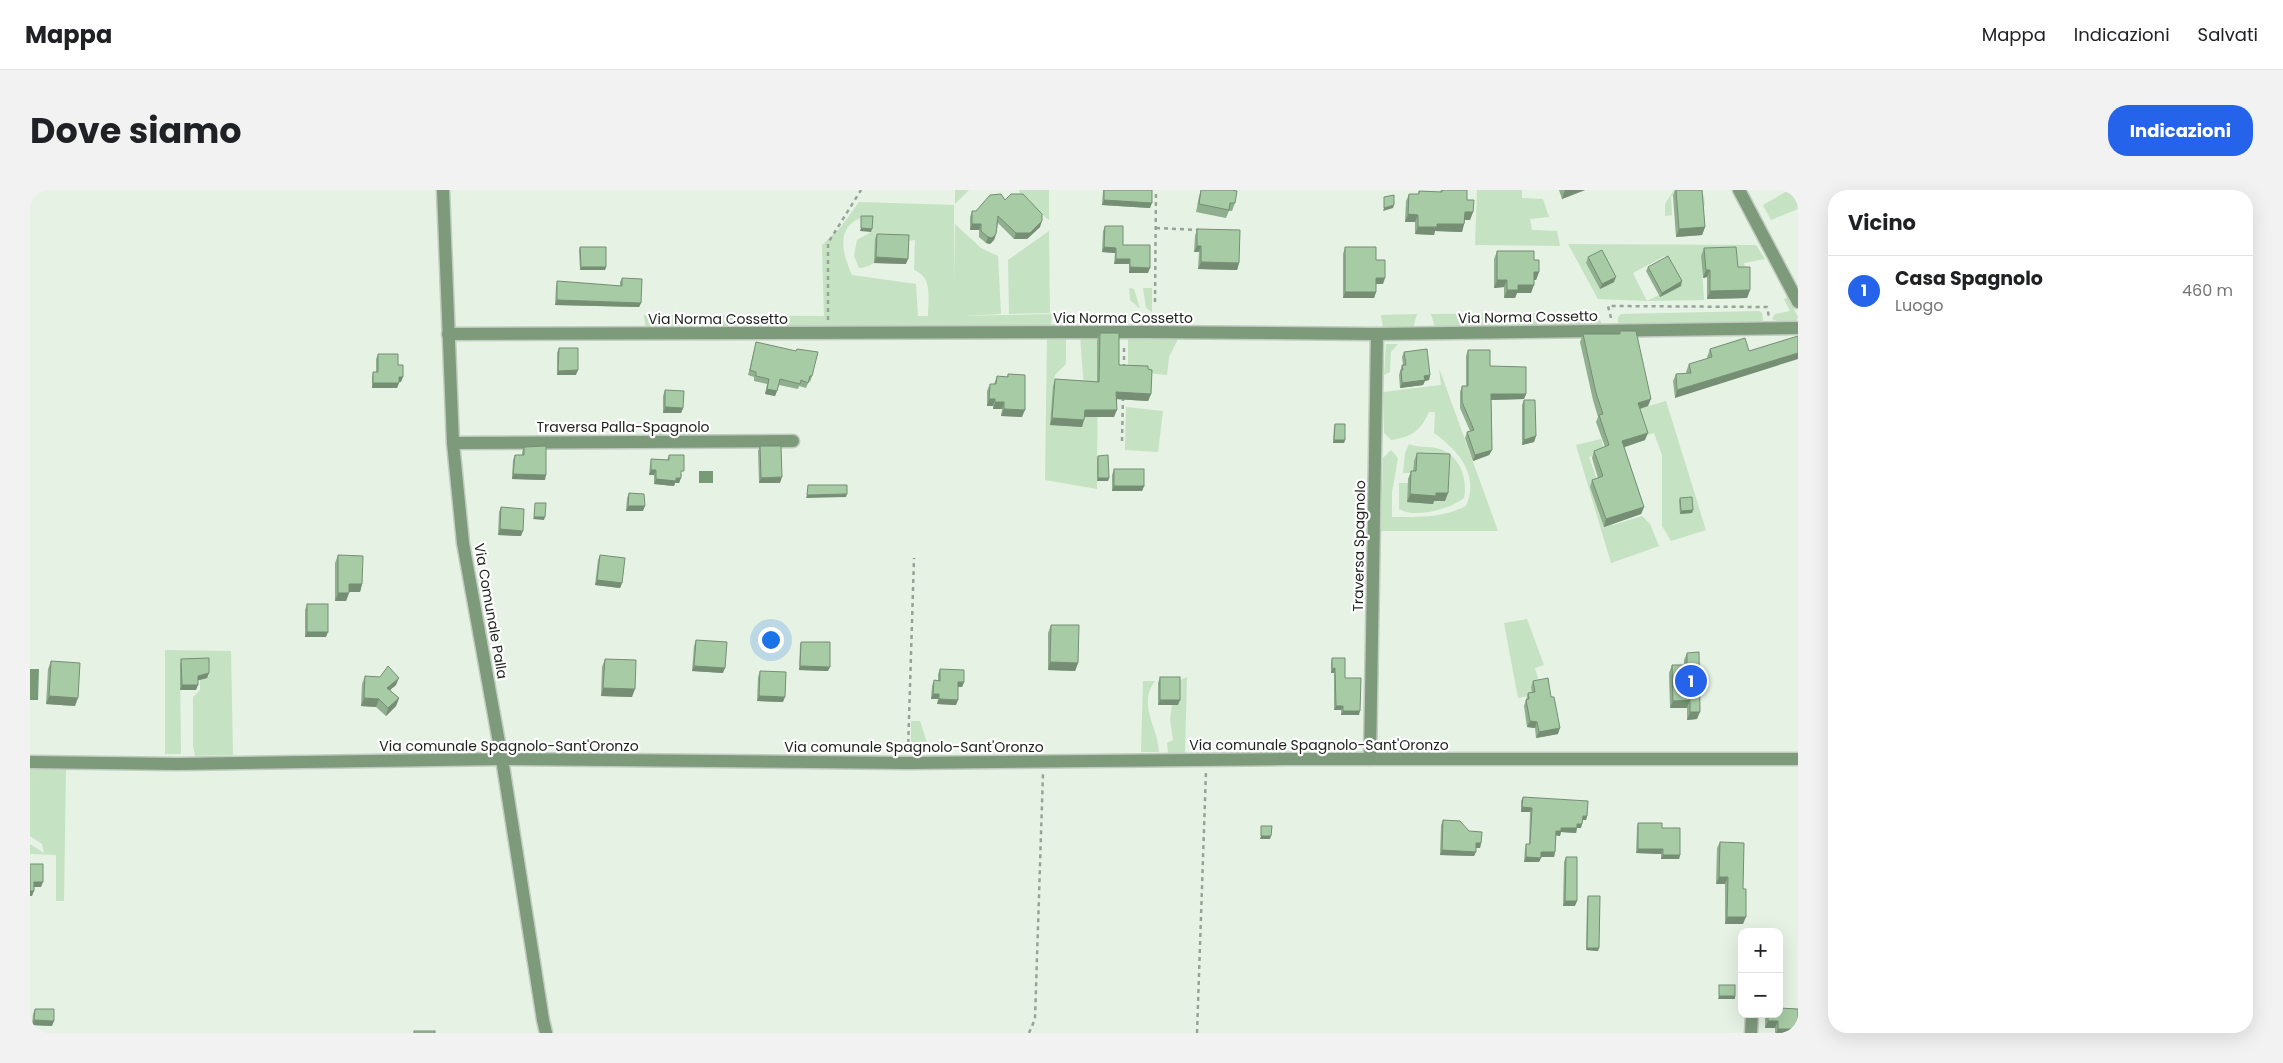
<!DOCTYPE html>
<html lang="it">
<meta charset="utf-8">
<style>
body{margin:0;font-family:Poppins,sans-serif;background:#f2f2f2;color:#202124}
.controls{position:absolute;right:15px;bottom:15px;display:grid;overflow:hidden;border-radius:10px;box-shadow:0 5px 20px #0002}
.controls button{width:45px;height:45px;display:grid;place-items:center;padding:0;border:0;border-bottom:1px solid #e0e0e0;background:#fff;color:#202124;font:25px sans-serif}
.you{position:absolute;left:740px;top:449px;width:18px;height:18px;margin:-12px;border:4px solid #fff;border-radius:50%;background:#1a73e8;box-shadow:0 0 0 8px #1a73e833}
.badge{display:grid;place-items:center;width:32px;height:32px;border-radius:50%;background:#2563eb;color:#fff;font-size:16px;font-weight:700}
.pin{position:absolute;translate:-50% -50%;border:2px solid #fff;box-shadow:0 1px 5px #0006}
.list{margin:0;padding:0;list-style:none}
h2{display:flex;justify-content:space-between;align-items:center;height:65px;margin:0;padding:0 20px;font-size:21px}
h2 small{font-size:16px;font-weight:400;color:#757577}
.list li{display:grid;grid-template-columns:32px 1fr auto;gap:15px;align-items:center;box-sizing:border-box;height:70px;padding:0 20px;border-top:1px solid #e0e0e0}
.list b{display:block;font-size:19px;white-space:nowrap}
.list p{margin:0;font-size:16px;white-space:nowrap;color:#757577}
.list em{font-size:16px;font-style:normal;color:#757577}
.map{position:relative;flex:none;width:1768px;height:843px;overflow:hidden;border-radius:20px}
header{display:flex;align-items:center;gap:30px;box-sizing:border-box;height:70px;padding:0 25px;background:#fff;border-bottom:1px solid #e0e0e0}
header strong{font-size:24px}
nav{display:flex;gap:28px;margin-inline-start:auto;font-size:18px}
.intro{display:flex;align-items:center;justify-content:space-between;box-sizing:border-box;height:120px;padding:0 30px}
h1{margin:0;font-size:35px}
.button{padding:12px 22px;border-radius:20px;background:#2563eb;color:#fff;font-size:18px;font-weight:700}
main{display:flex;gap:30px;padding:0 30px}
aside{flex:1;background:#fff;border-radius:20px;box-shadow:0 5px 20px #0002}
.map>svg:first-child{display:block}
.green{fill:#c5e2c3;fill-rule:evenodd}
.water{fill:#789a76}
.lines{fill:none;stroke-linecap:round;stroke-linejoin:round}
.minor-casing{stroke:#c1ccc0;stroke-width:15}
.path{stroke:#98a298;stroke-width:2.5;stroke-dasharray:4 4;stroke-linecap:butt}
.minor{stroke:#7d9a7b;stroke-width:12}
.wall{fill:#90af8e}
.shaded-wall{fill:#758e74}
.building{fill:#a7cba5;stroke:#758e74}
.labels{text-anchor:middle;dominant-baseline:central;stroke-width:4.5;stroke-linejoin:round;paint-order:stroke}
.street-label{font-size:14px;fill:#1b201b;stroke:#fff}
</style>
<header>
<strong>Mappa</strong>
<nav><a>Mappa</a><a>Indicazioni</a><a>Salvati</a></nav>
</header>
<div class="intro"><h1>Dove siamo</h1><a class="button">Indicazioni</a></div>
<main>
<div class="map">
<svg width="1768" height="843" viewBox="0 0 1768 843">
<rect width="100%" height="100%" fill="#e5f2e4"/>
<g class="green">
<polygon points="925,0 939,0 925,14"/>
<polygon points="989,0 1019,0 1019,30 991,8"/>
<polygon points="1447,0 1492,0 1492,8 1513,9 1519,27 1500,29 1502,40 1527,41 1530,56 1445,55"/>
<polygon points="1644,0 1668,0 1674,6 1675,15 1671,16 1669,4 1641,6 1642,25 1635,26 1635,14"/>
<polygon points="1759,0 1764,0 1768,8 1768,19 1741,30 1733,15"/>
<path d="M829 12 924 15V95L925 34 951 58 968 66 971 124 932 126 1022 124 1021 138 616 140 614 125 794 126 792 55 810 38ZM830 28 841 29V42L827 50 824 66 829 78C850 77 863 51 885 50L884 80C903 87 898 108 898 126H888L886 94 822 85C813 65 805 39 830 28Z"/>
<polygon points="1019,41 1020,123 979,124 978,70"/>
<polygon points="1538,54 1726,55 1735,69 1714,73 1717,83 1707,82 1705,62 1671,65 1674,110 1617,111 1650,94 1635,66 1603,83 1617,111 1568,109"/>
<polygon points="1099,98 1104,99 1110,119 1100,110"/>
<polygon points="1113,98 1122,98 1122,122 1116,118"/>
<polygon points="1758,107 1768,127 1766,132 1753,133 1742,129 1745,124 1760,121 1754,109"/>
<polygon points="1729,121 1732,123 1733,131 1588,135 1588,127 1591,124"/>
<polygon points="1566,122 1572,134 1522,135 1520,123"/>
<polygon points="1507,123 1507,135 1405,137 1401,124"/>
<polygon points="1387,124 1383,138 1353,138 1351,125"/>
<polygon points="1050,146 1068,146 1067,299 1015,290 1017,149 1036,148 1036,174 1025,185 1020,235 1051,237 1054,198"/>
<polygon points="1098,146 1149,147 1139,167 1137,185 1098,181"/>
<polygon points="1356,154 1368,154 1361,162 1360,182 1354,185"/>
<path d="M1409 178 1468 341H1351L1353 268 1361 260 1368 268 1362 302V327C1388 327 1413 328 1436 316 1450 285 1428 260 1404 243L1405 222H1399C1390 242 1381 247 1361 250L1354 243 1353 202 1411 195Z"/>
<polygon points="1636,211 1676,340 1641,351 1632,336 1632,265 1624,243 1614,246 1605,220"/>
<polygon points="1096,217 1133,221 1128,262 1095,260"/>
<polygon points="662,235 669,236 674,246 622,248 623,238"/>
<polygon points="1571,249 1575,262 1559,267 1583,335 1612,326 1620,334 1629,356 1581,373 1546,255"/>
<path d="M1379 254C1388 258 1397 256 1406 258 1429 263 1438 287 1434 308 1420 319 1385 329 1369 319V293H1378L1377 312 1415 311 1384 271 1383 283H1373L1375 263Z"/>
<polygon points="1497,429 1514,475 1505,478 1509,492 1501,495 1503,505 1488,508 1474,433"/>
<polygon points="135,460 201,461 203,565 165,566 163,556 163,507 170,500 170,487 179,486 178,471 150,471 151,564 135,564"/>
<polygon points="1157,487 1155,563 1138,563 1137,553 1143,550 1140,529 1142,514 1148,514 1148,491"/>
<path d="M1113 491H1125C1107 514 1128 537 1129 562H1111Z"/>
<polygon points="881,531 890,531 898,556 894,564 881,563"/>
<polygon points="0,577 36,577 34,711 26,711 26,665 0,664 0,654 14,663 12,654 0,646"/>
</g>
<g class="water">
<rect x="669" y="281" width="14" height="12"/>
<polygon points="0,479 9,479 8,510 0,510"/>
</g>
<g class="lines">
<defs>
<g id="minor">
<polyline points="413,0 423,253 433,353 472,569 513,830 516,843"/>
<polyline points="1709,0 1768,112"/>
<polyline points="418,144 1112,142 1347,144 1768,138"/>
<polyline points="423,253 763,251"/>
<polyline points="1340,569 1347,144"/>
<polyline points="0,572 148,574 472,569 878,573 1255,569 1768,569"/>
<polyline points="1721,843 1722,824"/>
</g>
</defs>
<use href="#minor" class="minor-casing"/>
<g class="path">
<polyline points="1126,38 1169,40"/>
<polyline points="1125,112 1126,0"/>
<polyline points="1581,128 1578,116 1737,117 1739,127"/>
<polyline points="798,130 798,53 831,0"/>
<polyline points="1094,178 1094,154"/>
<polyline points="1092,251 1093,206"/>
<polyline points="878,561 884,368"/>
<polyline points="999,843 1005,829 1013,583"/>
<polyline points="1167,843 1176,581"/>
</g>
<use href="#minor" class="minor"/>
</g>
<g class="wall">
<polygon points="1073,0 1122,0 1120,18 1072,15"/>
<polygon points="1171,0 1205,13 1202,21 1199,21 1196,28 1166,22 1169,6"/>
<polygon points="1411,0 1437,0 1437,10 1443,22 1440,30 1435,30 1432,42 1405,41 1404,45 1385,44 1385,32 1375,32 1376,11 1379,4 1388,4 1389,1 1410,2"/>
<polygon points="1529,0 1555,0 1532,9"/>
<polygon points="1645,0 1672,0 1675,37 1672,45 1646,47 1643,6"/>
<polygon points="975,10 1010,37 997,49 984,49 968,33 966,44 964,50 960,54 956,53 949,47 949,40 940,40 940,27 942,21 946,21"/>
<polygon points="1075,36 1093,55 1118,83 1099,83 1099,74 1084,74 1085,63 1072,62 1073,41"/>
<polygon points="1167,39 1209,73 1207,80 1168,79 1169,62 1164,62 1165,46"/>
<polygon points="847,44 876,74 844,73 845,49"/>
<polygon points="550,57 576,77 575,80 550,80 549,60"/>
<polygon points="1315,57 1346,70 1353,94 1346,94 1346,102 1344,108 1313,108 1313,64"/>
<polygon points="1674,58 1708,77 1720,100 1717,108 1677,109 1677,87 1673,88 1671,66"/>
<polygon points="1467,61 1504,70 1509,82 1506,90 1504,90 1501,103 1487,103 1485,108 1474,108 1474,97 1464,98 1464,69"/>
<polygon points="1558,67 1584,92 1570,99 1556,73"/>
<polygon points="1618,77 1651,96 1630,107 1616,81"/>
<polygon points="592,88 611,113 609,117 525,115 526,96 527,91 590,96 590,92"/>
<polygon points="1590,141 1618,216 1610,219 1615,250 1594,257 1614,317 1611,324 1574,337 1560,297 1562,290 1568,288 1562,268 1564,261 1575,257 1566,232 1568,227 1563,210 1550,152 1553,144 1589,144"/>
<polygon points="1070,143 1089,175 1118,179 1121,204 1118,211 1087,209 1084,227 1054,227 1052,237 1020,235 1023,196 1025,189 1067,192 1067,150"/>
<polygon points="1715,148 1645,208 1643,191 1646,184 1657,183 1656,182 1659,174 1678,169 1677,167 1680,159"/>
<polygon points="726,152 782,186 780,192 779,191 776,198 769,196 768,199 749,195 745,206 735,204 737,194 724,191 724,187 718,185"/>
<polygon points="529,158 546,185 527,185 527,163"/>
<polygon points="1438,160 1460,176 1496,204 1494,209 1461,210 1462,260 1459,265 1443,271 1435,248 1437,242 1440,241 1430,218 1430,202 1432,196 1436,196 1436,166"/>
<polygon points="1374,162 1400,185 1399,190 1395,191 1393,195 1370,198 1369,185 1372,175 1373,175 1372,167"/>
<polygon points="348,164 368,175 371,192 369,192 367,198 342,198 342,187 343,182 346,182 346,169"/>
<polygon points="978,184 992,227 971,226 972,219 963,219 963,216 957,216 957,201 960,194 964,194 967,186 977,187"/>
<polygon points="635,200 653,218 651,223 633,223 633,206"/>
<polygon points="1494,210 1506,246 1504,252 1492,255 1492,215"/>
<polygon points="1305,234 1315,250 1314,253 1303,253 1304,237"/>
<polygon points="730,256 750,293 729,293 728,261"/>
<polygon points="494,257 515,290 482,289 483,270 485,265 492,265 492,262"/>
<polygon points="1387,263 1418,303 1415,311 1404,311 1403,314 1377,312 1378,289 1381,281 1383,281 1384,271"/>
<polygon points="639,265 652,286 651,286 649,293 645,293 644,296 624,294 624,285 619,285 620,275 621,269 637,270"/>
<polygon points="1068,266 1079,288 1078,291 1067,291 1067,269"/>
<polygon points="1084,279 1114,296 1112,301 1082,301 1082,285"/>
<polygon points="599,303 613,321 596,321 597,308"/>
<polygon points="1650,308 1663,320 1662,323 1650,324 1649,311"/>
<polygon points="471,317 491,346 468,345 469,322"/>
<polygon points="308,365 332,394 330,402 319,402 316,411 305,411 305,373"/>
<polygon points="570,365 592,393 590,398 565,395 568,370"/>
<polygon points="277,414 296,447 275,447 275,420"/>
<polygon points="1021,435 1048,473 1045,481 1018,480 1018,443"/>
<polygon points="666,450 693,483 662,481 664,456"/>
<polygon points="771,452 798,481 769,480 770,455"/>
<polygon points="1657,463 1667,529 1657,530 1657,518 1640,518 1639,483 1642,475 1654,475 1654,470"/>
<polygon points="1302,468 1315,488 1329,525 1311,525 1311,520 1304,520 1304,483 1301,483 1301,473"/>
<polygon points="151,469 179,483 177,488 168,490 166,500 150,500 150,474"/>
<polygon points="575,469 602,507 571,506 572,477"/>
<polygon points="21,471 45,516 16,514 18,479"/>
<polygon points="910,479 934,492 932,497 928,497 926,515 907,514 908,509 901,509 902,496 904,490 908,491 908,484"/>
<polygon points="730,481 753,512 727,511 728,487"/>
<polygon points="335,486 366,495 360,500 369,508 366,516 356,526 346,517 331,516 332,494"/>
<polygon points="1130,487 1148,515 1128,515 1128,493"/>
<polygon points="1503,491 1528,544 1506,548 1505,538 1497,537 1494,516 1498,503 1502,502 1501,497"/>
<polygon points="1493,607 1557,626 1556,630 1552,630 1551,638 1547,638 1546,643 1531,642 1530,646 1526,645 1525,662 1524,667 1511,667 1509,672 1494,672 1495,659 1496,654 1499,654 1500,622 1491,622 1491,611"/>
<polygon points="1413,630 1439,641 1451,653 1450,658 1446,658 1444,666 1410,665 1411,635"/>
<polygon points="1608,633 1632,638 1650,665 1649,669 1631,669 1631,664 1606,663 1607,637"/>
<polygon points="1690,652 1713,699 1713,734 1695,734 1695,694 1686,694 1687,658"/>
<polygon points="1536,667 1545,716 1533,716 1534,672"/>
<polygon points="1558,706 1568,761 1556,760 1557,709"/>
<polygon points="5,819 22,836 2,835 3,824"/>
<polygon points="1768,819 1768,843 1745,843 1745,838 1735,838 1735,827 1736,824 1749,824"/>
</g>
<g class="shaded-wall">
<polygon points="1535,0 1555,0 1532,9"/>
<polygon points="1074,10 1122,13 1120,18 1072,15"/>
<polygon points="1364,15 1363,18 1353,21 1354,18"/>
<polygon points="1435,22 1443,22 1440,30 1432,30"/>
<polygon points="1378,24 1388,25 1385,32 1375,32"/>
<polygon points="1012,31 1010,37 997,49 984,49 986,43"/>
<polygon points="942,34 951,34 949,40 940,40"/>
<polygon points="1407,34 1434,34 1432,42 1405,41 1404,45 1385,44 1388,37"/>
<polygon points="1675,37 1672,45 1646,47 1649,39"/>
<polygon points="831,38 842,39 841,42 830,41"/>
<polygon points="966,44 964,50 960,54 956,53 958,47"/>
<polygon points="1167,56 1171,56 1169,62 1164,62"/>
<polygon points="1074,57 1086,58 1085,63 1072,62"/>
<polygon points="846,67 878,69 876,74 844,73"/>
<polygon points="1086,69 1100,69 1099,74 1084,74"/>
<polygon points="1171,72 1209,73 1207,80 1168,79"/>
<polygon points="551,77 576,77 575,80 550,80"/>
<polygon points="1100,77 1120,78 1118,83 1099,83"/>
<polygon points="1676,80 1680,80 1677,87 1673,88"/>
<polygon points="1504,82 1509,82 1506,90 1501,90"/>
<polygon points="1586,87 1584,92 1570,99 1572,94"/>
<polygon points="1346,88 1355,88 1353,94 1344,94"/>
<polygon points="1467,90 1477,90 1474,97 1464,98"/>
<polygon points="1652,91 1651,96 1630,107 1632,103"/>
<polygon points="1488,95 1504,95 1501,103 1487,103 1485,108 1474,108 1477,100"/>
<polygon points="1720,100 1717,108 1677,109 1680,101"/>
<polygon points="1315,102 1346,102 1344,108 1313,108"/>
<polygon points="527,110 611,113 609,117 525,115"/>
<polygon points="1768,163 1768,169 1645,208 1647,200"/>
<polygon points="548,180 546,185 527,185 528,181"/>
<polygon points="1400,185 1399,190 1395,191 1393,195 1370,198 1372,193 1394,186"/>
<polygon points="369,187 373,187 371,192 367,192"/>
<polygon points="343,193 369,193 367,198 342,198"/>
<polygon points="737,199 747,201 745,206 735,204"/>
<polygon points="1086,202 1121,204 1118,211 1084,209"/>
<polygon points="1461,204 1496,204 1494,209 1459,210"/>
<polygon points="959,209 965,209 963,216 957,216"/>
<polygon points="1621,209 1618,216 1605,220 1608,213"/>
<polygon points="965,212 974,212 972,219 963,219"/>
<polygon points="635,217 653,218 651,223 633,223"/>
<polygon points="974,219 995,220 992,227 971,226"/>
<polygon points="1055,220 1087,220 1084,227 1052,227"/>
<polygon points="1022,228 1054,230 1052,237 1020,235"/>
<polygon points="1618,243 1615,250 1589,259 1592,251"/>
<polygon points="1506,246 1504,252 1492,255 1494,250"/>
<polygon points="1304,250 1315,250 1314,253 1303,253"/>
<polygon points="1462,260 1459,265 1443,271 1445,265"/>
<polygon points="621,280 626,280 624,285 619,285"/>
<polygon points="483,284 516,285 515,290 482,289"/>
<polygon points="752,287 750,293 729,293 731,288"/>
<polygon points="651,288 649,293 645,293 644,296 624,294 626,289"/>
<polygon points="1068,288 1079,288 1078,291 1067,291"/>
<polygon points="1084,296 1114,296 1112,301 1082,301"/>
<polygon points="1406,303 1418,303 1415,311 1404,311 1403,314 1377,312 1380,304"/>
<polygon points="817,304 816,307 776,308 777,305"/>
<polygon points="598,316 615,316 613,321 596,321"/>
<polygon points="1614,317 1611,324 1574,337 1576,329"/>
<polygon points="1663,320 1662,323 1650,324 1651,321"/>
<polygon points="504,327 515,327 514,330 503,329"/>
<polygon points="470,339 493,341 491,346 468,345"/>
<polygon points="567,390 592,393 590,398 565,395"/>
<polygon points="319,394 332,394 330,402 317,402"/>
<polygon points="308,403 319,403 316,411 305,411"/>
<polygon points="277,442 298,442 296,447 275,447"/>
<polygon points="1020,472 1048,473 1045,481 1018,480"/>
<polygon points="664,476 695,478 693,483 662,481"/>
<polygon points="770,476 800,477 798,481 769,480"/>
<polygon points="1305,478 1304,483 1301,483 1302,479"/>
<polygon points="179,483 177,488 166,491 168,486"/>
<polygon points="369,488 366,495 354,505 357,498"/>
<polygon points="928,492 934,492 932,497 926,497"/>
<polygon points="152,495 168,495 166,500 150,500"/>
<polygon points="573,498 605,499 602,507 571,506"/>
<polygon points="903,504 909,504 908,509 901,509"/>
<polygon points="19,506 48,508 45,516 16,514"/>
<polygon points="729,506 755,507 753,512 727,511"/>
<polygon points="334,508 349,509 346,517 331,516"/>
<polygon points="369,508 366,516 356,526 358,518"/>
<polygon points="909,509 928,510 926,515 907,514"/>
<polygon points="1130,510 1150,510 1148,515 1128,515"/>
<polygon points="1660,510 1657,518 1640,518 1643,511"/>
<polygon points="1306,516 1313,516 1311,520 1304,520"/>
<polygon points="1313,521 1330,521 1329,525 1311,525"/>
<polygon points="1660,522 1670,522 1667,529 1657,530"/>
<polygon points="1500,531 1507,532 1505,538 1497,537"/>
<polygon points="1530,538 1528,544 1506,548 1509,542"/>
<polygon points="1492,617 1502,618 1500,622 1491,622"/>
<polygon points="1553,626 1557,626 1556,630 1551,630"/>
<polygon points="1547,634 1552,634 1551,638 1546,638"/>
<polygon points="1531,638 1547,638 1546,643 1531,642 1530,646 1524,645 1526,641"/>
<polygon points="1231,646 1241,646 1240,649 1230,649"/>
<polygon points="1446,653 1451,653 1450,658 1444,658"/>
<polygon points="1608,659 1633,659 1631,664 1606,663"/>
<polygon points="1412,660 1446,662 1444,666 1410,665"/>
<polygon points="1511,662 1525,662 1524,667 1510,667"/>
<polygon points="1633,665 1650,665 1649,669 1631,669"/>
<polygon points="1496,667 1511,668 1509,672 1494,672"/>
<polygon points="1689,687 1698,687 1695,694 1686,694"/>
<polygon points="4,692 13,692 11,697 2,697"/>
<polygon points="0,701 4,701 2,706 0,706"/>
<polygon points="1535,711 1547,711 1545,716 1533,716"/>
<polygon points="1697,727 1716,727 1713,734 1695,734"/>
<polygon points="1557,758 1569,758 1568,761 1556,760"/>
<polygon points="1689,806 1705,806 1705,809 1688,809"/>
<polygon points="4,830 24,831 22,836 2,835"/>
<polygon points="1738,831 1748,831 1745,838 1735,838"/>
<polygon points="1748,839 1767,839 1765,843 1746,843"/>
</g>
<g class="building">
<polygon points="1074,0 1122,0 1122,13 1074,10"/>
<polygon points="1171,0 1202,0 1207,1 1205,13 1200,13 1199,20 1169,14"/>
<polygon points="1412,0 1437,0 1437,10 1444,10 1443,22 1435,22 1434,34 1407,34 1407,37 1388,37 1388,25 1378,24 1379,4 1389,4 1389,1 1412,2"/>
<polygon points="1646,0 1672,0 1675,37 1649,39"/>
<polygon points="971,4 975,10 981,4 993,4 1012,24 1012,31 1000,43 986,43 968,26 966,44 962,48 958,47 951,41 951,34 942,34 942,21 946,21 960,5"/>
<polygon points="1364,5 1364,15 1354,18 1354,7"/>
<polygon points="831,26 843,26 842,39 831,38"/>
<polygon points="1075,36 1093,36 1093,55 1120,55 1120,78 1100,77 1100,69 1086,69 1086,58 1074,57"/>
<polygon points="1167,39 1210,40 1209,73 1171,72 1171,56 1167,56"/>
<polygon points="847,44 879,45 878,69 846,67"/>
<polygon points="550,57 576,57 576,77 551,77"/>
<polygon points="1315,57 1346,57 1346,70 1355,70 1355,88 1346,88 1346,102 1315,102"/>
<polygon points="1706,57 1708,77 1720,77 1720,100 1680,101 1680,80 1676,80 1674,58"/>
<polygon points="1572,60 1586,87 1572,94 1558,67"/>
<polygon points="1467,61 1504,61 1504,70 1509,70 1509,82 1504,82 1504,95 1488,95 1488,100 1477,100 1477,90 1467,90"/>
<polygon points="1638,66 1652,91 1632,103 1618,77"/>
<polygon points="592,88 612,89 611,113 527,110 527,91 592,96"/>
<polygon points="1590,141 1606,141 1621,209 1608,213 1618,243 1592,251 1614,317 1576,329 1562,290 1573,286 1564,261 1579,255 1569,225 1573,224 1566,203 1553,144 1590,144"/>
<polygon points="1070,143 1089,143 1089,175 1118,176 1118,179 1122,180 1121,204 1086,202 1087,220 1055,220 1054,230 1022,228 1025,189 1069,192"/>
<polygon points="1768,146 1768,163 1647,200 1646,184 1661,183 1659,174 1682,167 1680,159 1715,148 1719,161"/>
<polygon points="726,152 766,161 767,159 788,162 782,186 780,186 778,193 771,190 770,194 750,189 747,201 737,199 739,189 726,186 726,182 720,180"/>
<polygon points="529,158 548,158 548,180 528,181"/>
<polygon points="1397,159 1400,185 1394,186 1395,190 1372,193 1371,180 1373,180 1372,175 1376,175 1374,162"/>
<polygon points="1438,160 1460,160 1460,176 1496,177 1496,204 1461,204 1462,260 1445,265 1437,242 1444,240 1432,212 1432,196 1438,196"/>
<polygon points="348,164 368,164 368,175 373,175 373,187 369,187 369,193 343,193 343,182 348,182"/>
<polygon points="978,184 995,185 995,220 974,219 974,212 965,212 965,209 959,209 960,194 966,194 967,186 978,187"/>
<polygon points="635,200 654,201 653,218 635,217"/>
<polygon points="1494,210 1505,210 1506,246 1494,250"/>
<polygon points="1305,234 1315,234 1315,250 1304,250"/>
<polygon points="516,256 516,285 483,284 485,265 494,265 494,257"/>
<polygon points="730,256 751,256 752,287 731,288"/>
<polygon points="1387,263 1420,264 1418,303 1406,303 1406,306 1380,304 1381,281 1386,281"/>
<polygon points="639,265 654,265 654,281 651,281 651,288 646,288 646,291 626,289 626,280 621,280 621,269 639,270"/>
<polygon points="1078,265 1079,288 1068,288 1068,266"/>
<rect x="1084" y="279" width="30" height="17"/>
<polygon points="778,295 817,295 817,304 777,305"/>
<polygon points="599,303 614,304 615,316 598,316"/>
<polygon points="1662,307 1663,320 1651,321 1650,308"/>
<polygon points="505,313 516,313 515,327 504,327"/>
<polygon points="471,317 494,319 493,341 470,339"/>
<polygon points="308,365 333,366 332,394 319,394 319,403 308,403"/>
<polygon points="570,365 595,368 592,393 567,390"/>
<rect x="277" y="414" width="21" height="28"/>
<polygon points="1021,435 1049,435 1048,473 1020,472"/>
<polygon points="666,450 697,452 695,478 664,476"/>
<polygon points="771,452 800,452 800,477 770,476"/>
<polygon points="1669,462 1670,522 1660,522 1660,510 1643,511 1642,475 1657,475 1657,463"/>
<polygon points="179,468 179,483 168,486 168,495 152,495 151,469"/>
<polygon points="1302,468 1315,468 1315,488 1331,488 1330,521 1313,521 1313,516 1306,516 1305,478 1302,479"/>
<polygon points="575,469 606,470 605,499 573,498"/>
<polygon points="21,471 50,473 48,508 19,506"/>
<polygon points="358,476 369,488 357,498 369,508 358,518 349,509 334,508 335,486 350,487"/>
<polygon points="910,479 934,480 934,492 928,492 928,510 909,509 909,504 903,504 904,490 910,491"/>
<polygon points="730,481 756,482 755,507 729,506"/>
<rect x="1130" y="487" width="20" height="23"/>
<polygon points="1518,488 1521,507 1524,507 1530,538 1509,542 1507,532 1500,531 1496,510 1499,509 1498,503 1505,502 1503,491"/>
<polygon points="1493,607 1558,611 1557,626 1553,626 1552,634 1547,634 1547,638 1531,638 1531,641 1526,641 1525,662 1511,662 1511,668 1496,667 1496,654 1500,654 1502,618 1492,617"/>
<polygon points="1413,630 1430,631 1439,641 1452,642 1451,653 1446,653 1446,662 1412,660"/>
<polygon points="1608,633 1632,633 1632,638 1650,638 1650,665 1633,665 1633,659 1608,659"/>
<polygon points="1231,636 1242,636 1241,646 1231,646"/>
<polygon points="1690,652 1714,653 1713,699 1716,699 1716,727 1697,727 1698,687 1689,687"/>
<polygon points="1536,667 1547,667 1547,711 1535,711"/>
<polygon points="0,674 13,674 13,692 4,692 4,701 0,701"/>
<polygon points="1558,706 1570,706 1569,758 1557,758"/>
<rect x="1689" y="795" width="16" height="11"/>
<polygon points="1749,818 1768,819 1768,842 1767,842 1767,839 1748,839 1748,831 1738,831 1738,824 1749,824"/>
<polygon points="5,819 24,819 24,831 4,830"/>
<rect x="384" y="841" width="21" height="2"/>
</g>
<g class="labels">
<g class="street-label">
<text transform="translate(1498 127) rotate(-1)">Via Norma Cossetto</text>
<text x="1093" y="128">Via Norma Cossetto</text>
<text x="688" y="129">Via Norma Cossetto</text>
<text x="593" y="237">Traversa Palla-Spagnolo</text>
<text transform="translate(1329 356) rotate(-89)">Traversa Spagnolo</text>
<text transform="translate(461 421) rotate(80)">Via Comunale Palla</text>
<text x="1289" y="555">Via comunale Spagnolo-Sant'Oronzo</text>
<text x="479" y="556">Via comunale Spagnolo-Sant'Oronzo</text>
<text x="884" y="557">Via comunale Spagnolo-Sant'Oronzo</text>
</g>
</g>
</svg>
<div class="controls">
<button>+</button>
<button>−</button>
</div>
<div class="you"></div>
<div class="pin badge" style="left:1661px;top:491px">1</div>
</div>
<aside>
<h2>Vicino<small></small></h2>
<ul class="list">
<li><span class="badge">1</span><div><b>Casa Spagnolo</b><p>Luogo</p></div><em>460 m</em></li>
</ul>
</aside>
</main>
